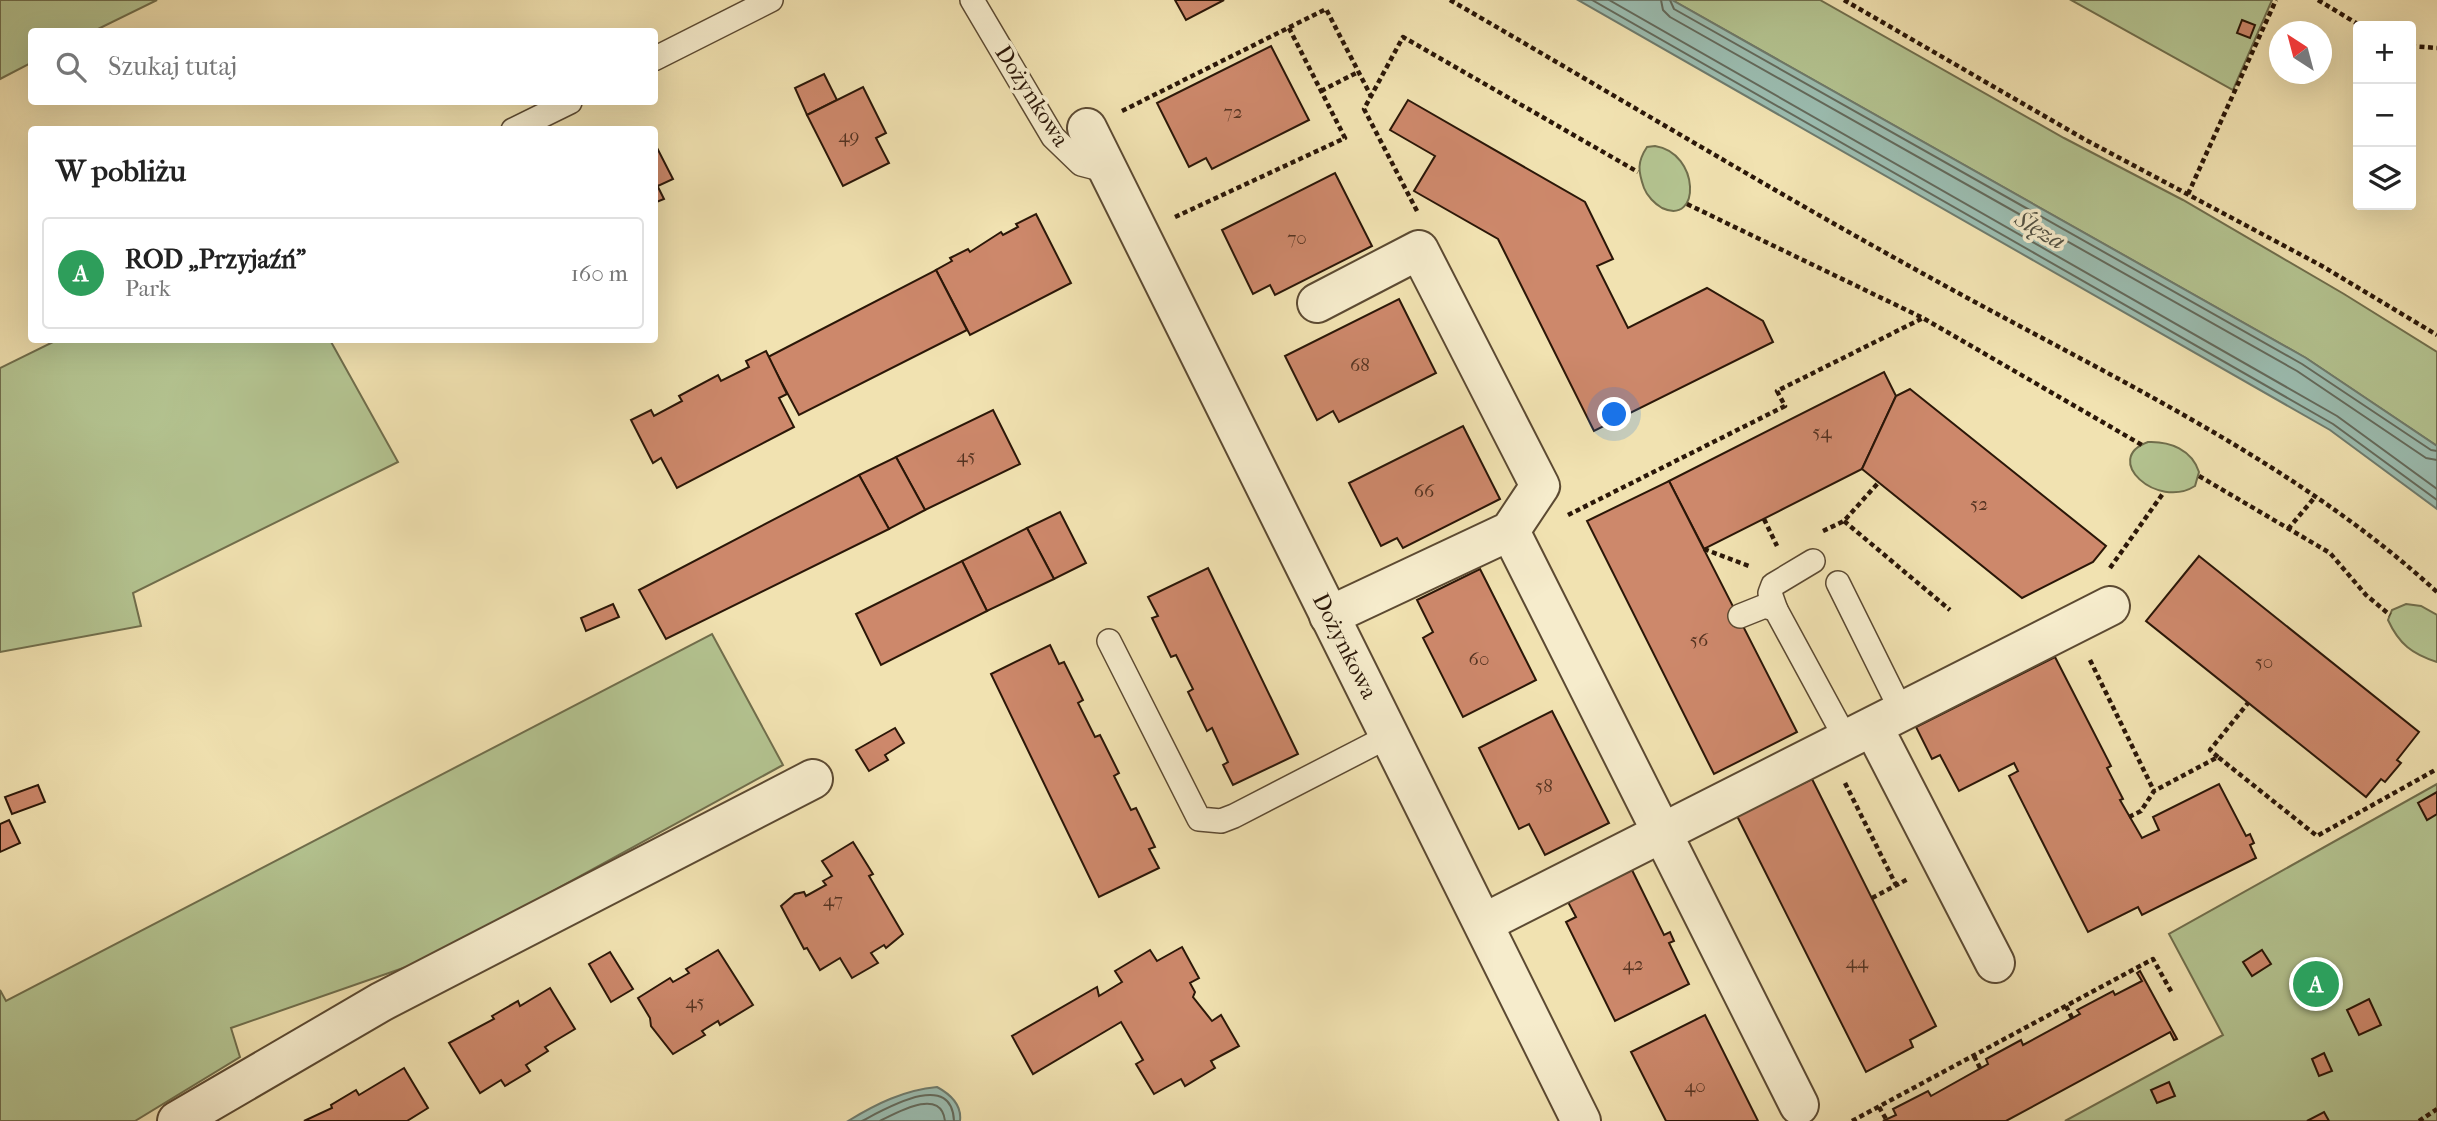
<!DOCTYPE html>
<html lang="pl">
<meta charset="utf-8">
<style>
body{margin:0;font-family:"IM FELL French Canon",serif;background:#f6f6f6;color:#222}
.controls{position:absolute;right:21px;top:21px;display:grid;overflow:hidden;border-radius:7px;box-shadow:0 7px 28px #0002}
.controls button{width:63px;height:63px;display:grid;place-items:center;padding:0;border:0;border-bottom:2px solid #e0e0e0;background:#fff;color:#222;font:35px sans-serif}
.compass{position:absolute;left:2269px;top:21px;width:63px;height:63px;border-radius:50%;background:#fff;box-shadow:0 7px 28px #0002;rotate:324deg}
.you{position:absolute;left:1615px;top:415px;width:24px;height:24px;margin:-18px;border:5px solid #fff;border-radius:50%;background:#1a73e8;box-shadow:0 0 0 10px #1a73e833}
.badge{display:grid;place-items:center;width:46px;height:46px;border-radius:50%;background:#b45309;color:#fff;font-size:23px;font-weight:700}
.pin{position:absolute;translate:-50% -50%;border:4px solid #fff;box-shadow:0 2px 7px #0006}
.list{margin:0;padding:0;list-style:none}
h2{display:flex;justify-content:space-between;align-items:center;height:91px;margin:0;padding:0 28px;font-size:30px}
h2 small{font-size:23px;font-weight:400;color:#767676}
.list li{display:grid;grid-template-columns:46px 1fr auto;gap:21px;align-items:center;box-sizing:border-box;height:112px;margin:0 14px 14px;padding:0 14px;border:2px solid #e0e0e0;border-radius:7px}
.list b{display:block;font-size:26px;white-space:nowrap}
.list p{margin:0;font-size:23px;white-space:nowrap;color:#767676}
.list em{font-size:23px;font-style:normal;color:#767676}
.icon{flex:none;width:38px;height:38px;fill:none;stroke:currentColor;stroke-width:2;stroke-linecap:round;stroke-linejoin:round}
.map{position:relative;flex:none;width:2437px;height:1121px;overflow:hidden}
.search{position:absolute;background:#fff;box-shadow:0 7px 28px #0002;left:28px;top:28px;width:630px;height:77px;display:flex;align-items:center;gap:18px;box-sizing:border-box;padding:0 24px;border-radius:7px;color:#767676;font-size:26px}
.panel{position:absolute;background:#fff;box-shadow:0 7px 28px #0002;left:28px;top:126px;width:630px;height:217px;border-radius:7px}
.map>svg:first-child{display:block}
.green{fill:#b4c491;stroke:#706e4c;stroke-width:2}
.water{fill:#9bbdb1;stroke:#6e7b6d;stroke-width:2}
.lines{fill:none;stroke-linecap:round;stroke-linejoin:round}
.shore{stroke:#636a5c;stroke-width:2}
.building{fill:#cd886b;stroke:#2b1708;stroke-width:2}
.lane-casing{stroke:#5c4a32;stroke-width:26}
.street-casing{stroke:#5c4a32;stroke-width:42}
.path{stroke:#2b1708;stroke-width:4.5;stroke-dasharray:5 3.5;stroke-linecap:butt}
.lane{stroke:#f6eccc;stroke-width:23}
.street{stroke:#f6eccc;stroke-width:38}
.labels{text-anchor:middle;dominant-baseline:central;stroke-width:7;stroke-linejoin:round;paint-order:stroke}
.number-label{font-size:19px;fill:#543321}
.street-label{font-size:23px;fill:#2b1708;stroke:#f6eccc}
.water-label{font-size:24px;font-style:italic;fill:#525143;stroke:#f6eccc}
</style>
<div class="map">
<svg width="2437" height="1121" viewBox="0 0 2437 1121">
<rect width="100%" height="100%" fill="#f1e2b1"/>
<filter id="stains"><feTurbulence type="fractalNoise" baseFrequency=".00286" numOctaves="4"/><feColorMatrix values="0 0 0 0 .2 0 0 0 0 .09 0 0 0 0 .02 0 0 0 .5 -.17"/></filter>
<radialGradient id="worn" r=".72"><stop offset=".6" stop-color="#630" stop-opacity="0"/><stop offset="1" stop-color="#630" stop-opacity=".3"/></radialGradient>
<g class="green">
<polygon points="0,0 157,0 94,31 32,32 31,63 0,79"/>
<polygon points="1672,0 1820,0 2064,138 2183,200 2344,294 2437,352 2437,446 2306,358"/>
<polygon points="2071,0 2272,0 2233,90"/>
<path d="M1655 146C1700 153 1701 226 1662 208 1655 204 1647 196 1644 188 1638 171 1637 162 1647 147Z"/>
<polygon points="57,340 330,340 398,462 133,593 141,626 0,652 0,368"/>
<path d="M2148 442C2170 441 2192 450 2199 472L2195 486C2157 510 2101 459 2148 442Z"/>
<path d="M2406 604 2421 606 2437 615V662C2412 654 2399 644 2388 620L2392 610Z"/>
<polygon points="712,634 783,765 429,959 231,1028 240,1057 135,1121 0,1121 0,990 6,1001"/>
<polygon points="2437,784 2437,1121 2065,1121 2223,1035 2169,934"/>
</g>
<g class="water">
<polygon points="1578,0 1672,0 2306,358 2437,446 2437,509 2330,430"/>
<path d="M937 1087C950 1094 962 1105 960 1121H848C876 1104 904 1090 937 1087Z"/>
</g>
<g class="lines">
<g class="shore">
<polyline points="1592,0 2333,424 2437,500"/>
<polyline points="1609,0 2337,416 2437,489"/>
<polyline points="1661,0 1663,10 1670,17 2297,371 2426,458 2437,460"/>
<polyline points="1670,0 1674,9 2302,364 2431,450 2437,451"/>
<path d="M862 1121C885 1109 952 1069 954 1121"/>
<path d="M880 1121C898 1112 941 1087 945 1121"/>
</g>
</g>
<g class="building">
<polygon points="1175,0 1224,0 1186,20"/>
<polygon points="2242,20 2255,25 2250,38 2237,33"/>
<polygon points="1271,46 1309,120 1212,169 1206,158 1189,167 1157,103"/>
<polygon points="824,74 837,100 807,115 795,88"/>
<polygon points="863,87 886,133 876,138 889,163 843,186 807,115"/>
<polygon points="1408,100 1585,202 1613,259 1597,266 1628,328 1707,288 1763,321 1773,342 1594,431 1498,239 1414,191 1435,156 1390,130"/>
<polygon points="654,142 673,179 658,186 654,179"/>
<polygon points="1335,173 1372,246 1275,295 1270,285 1253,294 1222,230"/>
<polygon points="654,179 664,199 654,203"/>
<polygon points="1036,214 1071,283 970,335 936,270 952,261 950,258 968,249 970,252 1001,232 1003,235 1018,227 1016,224"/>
<polygon points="936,270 967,330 799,415 768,357"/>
<polygon points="1399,299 1436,373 1339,422 1333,411 1317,420 1285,356"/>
<polygon points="766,351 787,394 779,398 794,427 677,488 661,458 653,463 631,420 651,410 654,416 682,401 679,396 718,375 721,381 749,367 746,361"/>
<polygon points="1884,372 1896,396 1862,469 1704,549 1669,481"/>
<polygon points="1910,389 2106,546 2093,562 2022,598 1862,469 1896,396"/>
<polygon points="993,410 1020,464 925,510 896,457"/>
<polygon points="1463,426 1500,499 1403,548 1397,538 1381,546 1349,483"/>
<polygon points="896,457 925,510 889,529 859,475"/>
<polygon points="859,475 889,529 666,639 639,590"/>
<polygon points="1669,481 1797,732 1714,774 1587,521"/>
<polygon points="1060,512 1086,563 1054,579 1027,528"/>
<polygon points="1027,528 1054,579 987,611 962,561"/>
<polygon points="2199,556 2419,732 2397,760 2401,763 2385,782 2381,779 2366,797 2146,621"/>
<polygon points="962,561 987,611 881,665 856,614"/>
<polygon points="1208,568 1298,754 1233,785 1223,765 1228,762 1212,728 1207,731 1188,692 1193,689 1176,655 1171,657 1152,618 1158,616 1148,597"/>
<polygon points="1480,569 1536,680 1463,717 1423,638 1433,632 1417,600"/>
<polygon points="613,604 619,617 586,631 581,618"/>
<polygon points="1050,645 1059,664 1064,662 1083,700 1078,703 1095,737 1100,735 1119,773 1114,776 1131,810 1136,808 1155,847 1149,849 1159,868 1099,897 991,674"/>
<polygon points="2055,657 2111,766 2107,768 2123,799 2120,800 2142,838 2159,830 2153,817 2219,784 2246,836 2250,834 2254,843 2250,845 2256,858 2142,915 2138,907 2088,932 2009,776 2018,771 2014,763 1959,791 1940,755 1932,759 1916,727"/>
<polygon points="1552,711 1609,823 1545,855 1529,824 1519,829 1479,748"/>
<polygon points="895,728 904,743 885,755 888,760 869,771 856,750"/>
<polygon points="1812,779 1936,1026 1910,1040 1913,1047 1866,1072 1737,816"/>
<polygon points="38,785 45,802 12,814 5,797"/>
<polygon points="2437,792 2437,814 2427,820 2418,803"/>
<polygon points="9,820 20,843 0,852 0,824"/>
<polygon points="853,842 873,874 869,876 903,934 886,948 884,945 871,953 878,963 852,978 840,958 820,970 807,948 804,949 781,906 795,894 804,892 806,896 826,885 823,881 832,876 822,861"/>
<polygon points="1632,870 1664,935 1670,932 1674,941 1669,943 1689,984 1615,1021 1566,922 1576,917 1568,902"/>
<polygon points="1182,947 1199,978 1190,983 1195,992 1193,997 1212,1021 1221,1015 1239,1046 1211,1061 1215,1068 1185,1086 1181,1079 1154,1094 1136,1064 1143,1060 1121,1022 1033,1074 1012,1036 1097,987 1099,996 1122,982 1115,971 1150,950 1157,961"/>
<polygon points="718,950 753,1005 720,1025 718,1021 702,1031 705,1035 673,1054 651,1026 650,1018 638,998 670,978 673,982 689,973 686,969"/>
<polygon points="2262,950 2271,964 2252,976 2243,962"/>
<polygon points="610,952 633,989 611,1002 589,964"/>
<polygon points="2140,971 2177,1039 2174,1040 2170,1032 2006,1121 1883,1121 1896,1115 1893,1109 1928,1091 1931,1096 1988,1064 1986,1059 2021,1040 2023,1045 2080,1014 2077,1010 2113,991 2115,995 2142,981 2137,973"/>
<polygon points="550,988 575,1029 545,1047 548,1051 526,1065 530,1071 505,1086 501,1080 480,1093 449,1043 494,1019 492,1016 518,1001 520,1006"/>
<polygon points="2369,999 2381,1025 2359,1035 2347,1010"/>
<polygon points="1705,1015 1758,1121 1666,1121 1631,1052"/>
<polygon points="2324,1053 2332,1071 2319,1076 2312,1059"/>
<polygon points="404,1068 428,1108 407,1121 304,1121 332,1108 331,1105 356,1090 359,1095"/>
<polygon points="2169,1082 2175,1096 2157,1103 2151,1090"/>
<polygon points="2324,1112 2329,1121 2307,1121"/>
</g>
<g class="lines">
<defs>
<g id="lane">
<polyline points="972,0 1053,137 1081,164 1108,171"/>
<polyline points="654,59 771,0"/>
<polyline points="513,130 570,102"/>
<polyline points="1838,583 1902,712"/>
<polyline points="1776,610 1770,593 1773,585 1813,561"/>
<polyline points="1740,616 1765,606 1776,610 1846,739"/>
<polyline points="1109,641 1199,819 1221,821 1234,816 1391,735"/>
</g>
<g id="street">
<polyline points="1087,128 1581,1121"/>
<polyline points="1317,303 1419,250 1540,486 1510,531 1329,616"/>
<polyline points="1510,531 1799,1105"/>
<polyline points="1873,727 1995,963"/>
<polyline points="1484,923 2110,606"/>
<polyline points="177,1121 381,1002 813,779"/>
</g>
</defs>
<use href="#lane" class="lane-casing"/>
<use href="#street" class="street-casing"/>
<g class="path">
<path d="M1450 0C1611 93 1769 189 1931 278 2102 373 2292 459 2437 592"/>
<polyline points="1844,0 2084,139 2322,266 2437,335"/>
<polyline points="2318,0 2361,26"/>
<polyline points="2411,46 2437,48"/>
<polyline points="1321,91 1358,72"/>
<polyline points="1122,111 1326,9 1371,96"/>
<polyline points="2188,194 2276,0"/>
<polyline points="1687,204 1923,318 2142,445"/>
<polyline points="1417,211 1364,109 1403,37 1638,172"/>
<polyline points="1175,217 1345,138 1289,28"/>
<polyline points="2199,476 2330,553 2366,595 2390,615"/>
<polyline points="1568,515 1785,406 1777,391 1923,318"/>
<polyline points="1764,519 1777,546"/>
<polyline points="1844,521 1950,610"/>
<polyline points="2288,529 2315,497"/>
<polyline points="1823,531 1844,521 1878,483"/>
<polyline points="1704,549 1749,566"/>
<polyline points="2110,568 2164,492"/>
<polyline points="2090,660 2154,791"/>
<polyline points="2218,757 2210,750 2248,703"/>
<polyline points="1845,783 1896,885"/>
<polyline points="2129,817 2141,811 2154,791 2218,757 2317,836 2437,769"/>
<polyline points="1872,898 1908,879"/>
<polyline points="2066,1006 2072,1018"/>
<polyline points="1974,1056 1980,1068"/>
<polyline points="1879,1107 1886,1119"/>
<polyline points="1852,1121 2153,959 2172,993"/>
<polyline points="2419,1121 2437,1109"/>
</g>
<use href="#lane" class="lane"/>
<use href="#street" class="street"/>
</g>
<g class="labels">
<g class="number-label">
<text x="1233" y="112">72</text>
<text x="849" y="136">49</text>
<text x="1297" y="238">70</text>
<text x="1360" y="365">68</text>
<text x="1822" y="432">54</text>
<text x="966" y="456">45</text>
<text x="1424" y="491">66</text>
<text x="1979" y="504">52</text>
<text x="1699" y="640">56</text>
<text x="1479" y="659">60</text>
<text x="2264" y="662">50</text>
<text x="1544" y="786">58</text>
<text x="833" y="900">47</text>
<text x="1857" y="962">44</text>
<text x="1633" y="964">42</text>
<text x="695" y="1002">45</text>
<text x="1695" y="1086">40</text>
</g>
<g class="street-label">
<text transform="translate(1032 96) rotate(57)">Dożynkowa</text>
<text transform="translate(1345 646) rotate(63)">Dożynkowa</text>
</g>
<g class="water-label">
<text transform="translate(2040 230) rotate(30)">Ślęza</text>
</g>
</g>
<rect width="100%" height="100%" filter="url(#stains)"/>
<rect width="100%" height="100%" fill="url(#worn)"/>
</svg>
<div class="controls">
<button>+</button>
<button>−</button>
<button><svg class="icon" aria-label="layers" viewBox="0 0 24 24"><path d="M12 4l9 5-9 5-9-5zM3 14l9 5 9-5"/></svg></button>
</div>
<svg class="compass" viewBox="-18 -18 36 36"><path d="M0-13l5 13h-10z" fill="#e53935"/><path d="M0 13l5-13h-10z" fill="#767676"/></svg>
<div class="you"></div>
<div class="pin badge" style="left:2316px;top:984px;background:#2e9e5b">A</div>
<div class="search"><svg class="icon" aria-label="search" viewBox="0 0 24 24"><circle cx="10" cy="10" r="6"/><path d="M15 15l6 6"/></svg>Szukaj tutaj</div>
<section class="panel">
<h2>W pobliżu<small></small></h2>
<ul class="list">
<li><span class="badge" style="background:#2e9e5b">A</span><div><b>ROD „Przyjaźń”</b><p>Park</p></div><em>160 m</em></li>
</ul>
</section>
</div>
